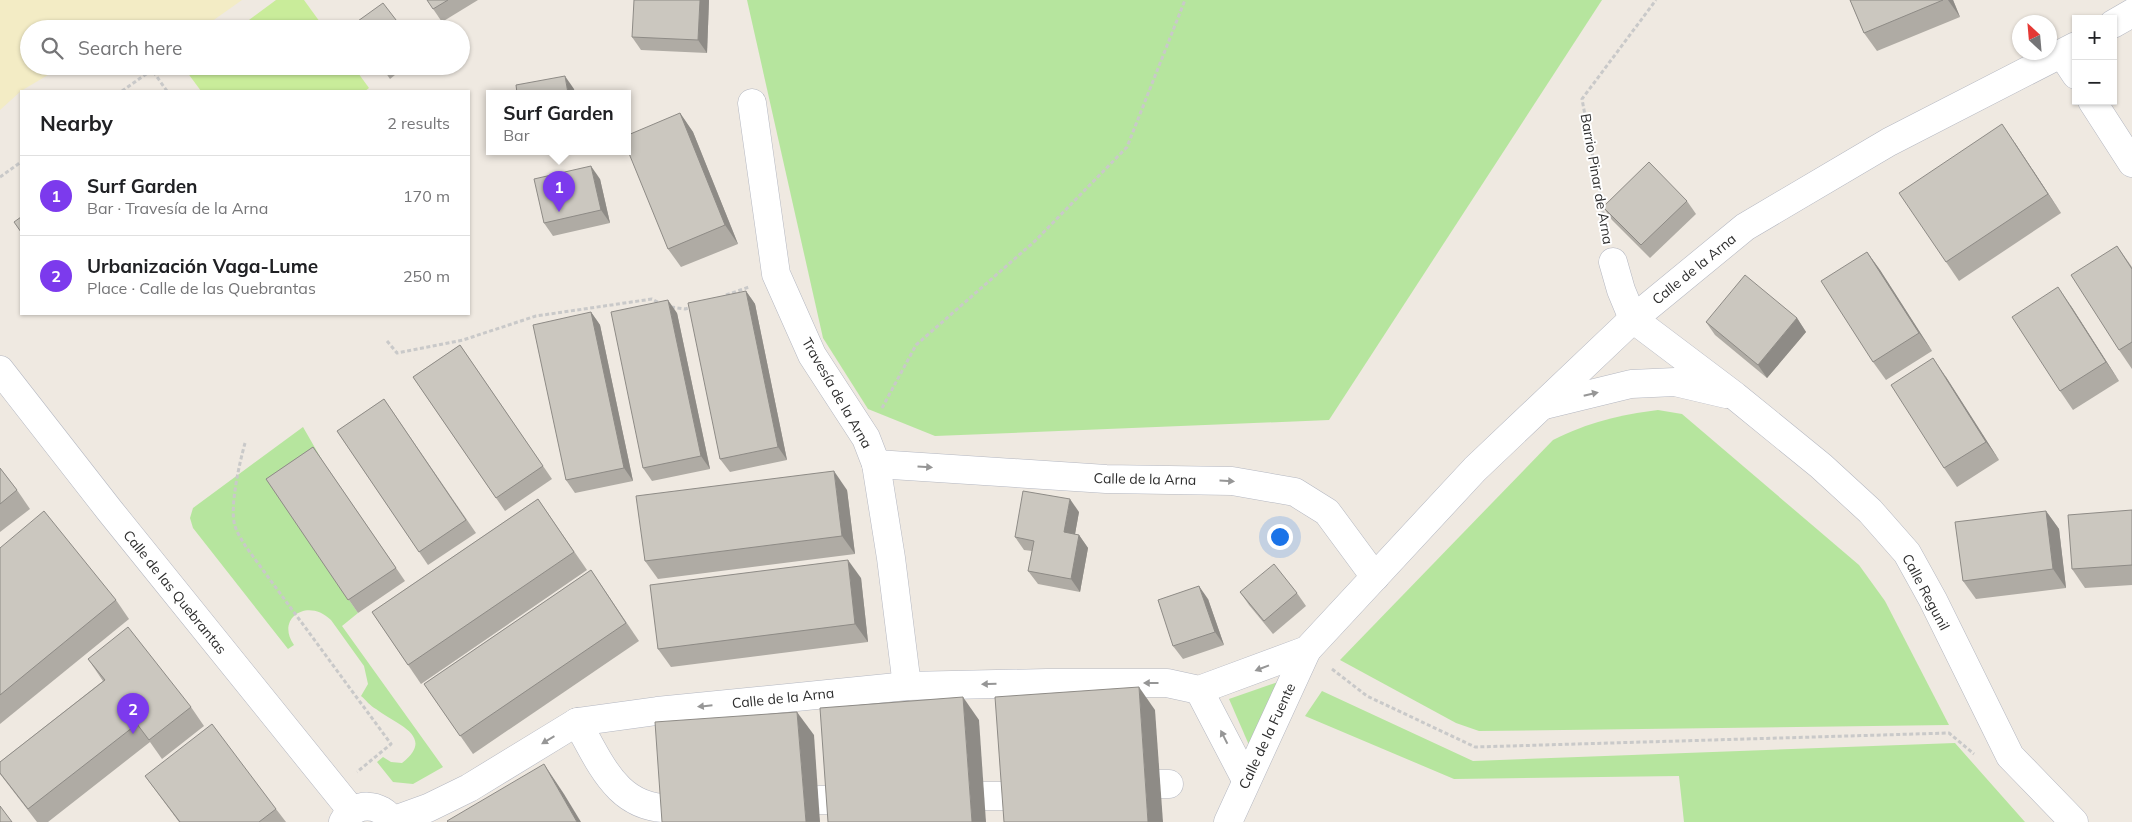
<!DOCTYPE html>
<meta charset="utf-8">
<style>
body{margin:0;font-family:Mulish,sans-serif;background:#f2f2f2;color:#202124}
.controls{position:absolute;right:15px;top:15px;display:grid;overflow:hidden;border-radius:0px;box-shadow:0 1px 4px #0004}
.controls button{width:45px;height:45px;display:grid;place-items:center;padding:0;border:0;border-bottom:1px solid #e0e0e0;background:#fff;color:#202124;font:25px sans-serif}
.compass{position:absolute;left:2012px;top:15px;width:45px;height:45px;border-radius:50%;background:#fff;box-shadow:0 1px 4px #0004;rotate:334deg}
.you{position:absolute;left:1279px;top:536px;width:18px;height:18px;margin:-12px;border:4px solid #fff;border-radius:50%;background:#1a73e8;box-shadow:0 0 0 8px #1a73e833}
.badge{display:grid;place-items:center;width:32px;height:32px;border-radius:50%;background:#7c3aed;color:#fff;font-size:16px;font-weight:700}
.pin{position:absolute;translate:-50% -41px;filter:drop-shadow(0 1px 2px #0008)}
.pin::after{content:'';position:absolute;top:26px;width:18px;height:15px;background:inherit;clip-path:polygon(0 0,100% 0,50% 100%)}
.popup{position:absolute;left:486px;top:90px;width:145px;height:65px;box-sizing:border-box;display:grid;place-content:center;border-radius:0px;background:#fff;filter:drop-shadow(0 1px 4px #0005);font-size:16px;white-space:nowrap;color:#757577}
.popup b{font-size:19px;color:#202124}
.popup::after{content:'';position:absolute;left:50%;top:100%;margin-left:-10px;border:10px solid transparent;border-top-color:#fff}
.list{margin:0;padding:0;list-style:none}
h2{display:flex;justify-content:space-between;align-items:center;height:65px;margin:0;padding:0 20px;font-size:21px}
h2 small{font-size:16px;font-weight:400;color:#757577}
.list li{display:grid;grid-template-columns:32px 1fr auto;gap:15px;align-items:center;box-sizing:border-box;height:80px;padding:0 20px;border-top:1px solid #e0e0e0}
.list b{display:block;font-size:19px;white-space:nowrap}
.list p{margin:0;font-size:16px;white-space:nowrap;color:#757577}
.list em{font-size:16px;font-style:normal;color:#757577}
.icon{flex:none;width:28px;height:28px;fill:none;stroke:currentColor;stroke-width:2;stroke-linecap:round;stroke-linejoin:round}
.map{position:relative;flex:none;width:2132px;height:822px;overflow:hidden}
.search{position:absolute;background:#fff;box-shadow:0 1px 4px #0004;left:20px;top:20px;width:450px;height:55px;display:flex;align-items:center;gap:12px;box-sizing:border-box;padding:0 18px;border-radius:28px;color:#757577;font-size:19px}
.panel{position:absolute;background:#fff;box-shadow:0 1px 4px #0004;left:20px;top:90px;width:450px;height:225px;border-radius:0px}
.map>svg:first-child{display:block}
.green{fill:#b6e59e}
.sand{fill:#f3ecc5}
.pitch{fill:#c9ec9a}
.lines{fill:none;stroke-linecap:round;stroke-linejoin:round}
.minor-casing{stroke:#b4b7c1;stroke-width:29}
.path{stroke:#c9c9c9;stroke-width:3;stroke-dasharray:4 2.5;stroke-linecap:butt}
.minor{stroke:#fff;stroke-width:28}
.wall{fill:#afaba4}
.shaded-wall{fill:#8e8b86}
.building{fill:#cbc7bf;stroke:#8e8b86}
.oneway{fill:#969696}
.labels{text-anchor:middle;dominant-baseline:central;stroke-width:4;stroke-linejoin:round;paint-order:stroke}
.street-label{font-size:14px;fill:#2e2e2e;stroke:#fff}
</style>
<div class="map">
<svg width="2132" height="822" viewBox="0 0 2132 822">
<rect width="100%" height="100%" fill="#efe9e1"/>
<g class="green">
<polygon points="747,0 1602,0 1329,420 935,436 868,409 823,338"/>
<path d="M1658 410 1682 414 1859 565 1885 601 1949 725 1479 731 1456 723 1340 660 1553 440C1589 422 1619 415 1658 410Z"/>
<path d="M303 427 322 460 276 492 358 613 342 626 443 767 413 784 393 782 377 762 383 757 391 762 402 763C437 736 395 724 376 709 370 706 366 700 361 696L368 684 364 666 331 620C308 597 275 618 294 645L288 649 193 528 190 518 193 508Z"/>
<polygon points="1281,681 1249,745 1229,699"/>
<polygon points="1322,691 1473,761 1955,743 2025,822 1684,822 1679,776 1454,779 1305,716"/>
</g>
<polygon class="sand" points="0,0 242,0 201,29 29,29 29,66 63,66 21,91 0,110"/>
<g class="pitch">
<polygon points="276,0 304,0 325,29 237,29"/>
<polygon points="186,66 353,66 369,88 365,91 201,91 184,68"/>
</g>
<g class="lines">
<defs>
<g id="minor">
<polyline points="2113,24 2132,13"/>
<polyline points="2062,54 2076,75"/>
<polyline points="2092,101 2132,163"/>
<polyline points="752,103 776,274 812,355 866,438 876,464 891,558 907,686"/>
<polyline points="1613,262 1621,290 1633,319 1735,396 1821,466 1870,511 1907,553 1933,600 2010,756 2074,822"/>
<polyline points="0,370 110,511 352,811"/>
<polyline points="1545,405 1631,384 1675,382 1726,394"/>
<polyline points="876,464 1106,479 1232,481 1295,492 1327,512 1375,577"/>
<polyline points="1199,690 1246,780"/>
<path d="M577 722C601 764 618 812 675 808"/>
<polyline points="1160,784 1169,784"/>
<polyline points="984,796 1017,796"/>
<polyline points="819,800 841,800"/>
<polyline points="392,821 428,808 469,788 577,722 657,711 907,686 1047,683 1167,683 1199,690 1307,650 1475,469 1633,319 1745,227 1889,142 2076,46"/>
<path d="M343 822C354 801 381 802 393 822"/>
<polyline points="1228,822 1307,650"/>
</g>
</defs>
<use href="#minor" class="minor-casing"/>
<g class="path">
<polyline points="122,91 152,70 167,91"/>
<polyline points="0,177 21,162"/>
<polyline points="1607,234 1582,99 1656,0"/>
<polyline points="726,295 749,287"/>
<polyline points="671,307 685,309 692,307"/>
<polyline points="387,341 397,353 463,340 536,316 652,299 661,304"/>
<polyline points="882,408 916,345 1035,241 1127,147 1185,0"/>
<path d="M245 443C240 461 229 508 235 526 237 533 242 540 246 547L391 744 357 772"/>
<polyline points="1332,669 1367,696 1475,747 1949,733 1974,754"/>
</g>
<use href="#minor" class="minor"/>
</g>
<g class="wall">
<polygon points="427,0 478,0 442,22"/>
<polygon points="709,0 707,53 641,50 632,37"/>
<polygon points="1850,0 1953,0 1960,17 1877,51 1864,33"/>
<polygon points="381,66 406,66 390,79"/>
<polygon points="680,113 693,132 738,244 681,267 668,249"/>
<polygon points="2015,143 2061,213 1959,281 1946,262"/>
<polygon points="600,179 610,223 553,236 544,223"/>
<polygon points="1687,201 1696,214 1650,258 1612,220 1603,207"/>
<polygon points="2117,246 2132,267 2132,369 2119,350"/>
<polygon points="1867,252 1880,270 1932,351 1886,380 1873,362"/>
<polygon points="746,291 755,304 787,460 730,472 720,459"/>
<polygon points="2071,306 2119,381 2073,410 2060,391"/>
<polygon points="591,312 600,325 633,481 575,493 566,480"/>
<polygon points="677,313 710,469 652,481 643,468"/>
<polygon points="1797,318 1806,332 1767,378 1715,335 1706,322"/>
<polygon points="460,345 552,479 505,511 413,377"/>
<polygon points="1946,377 1999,460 1957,487 1944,468"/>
<polygon points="384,399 476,533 428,565 337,431"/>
<polygon points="313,447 405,581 358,613 266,479"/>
<polygon points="0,468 17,490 30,509 0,532"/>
<polygon points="847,490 855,554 658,579 645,561"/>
<polygon points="538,499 587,570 421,684 372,612"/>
<polygon points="2132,510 2132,585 2085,588 2072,569"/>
<polygon points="2046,511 2059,529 2066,588 1976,599 1963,581"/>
<polygon points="1079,512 1075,534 1079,535 1088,548 1080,592 1038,584 1028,571 1032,551 1024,550 1015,537"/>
<polygon points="0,548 116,600 129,619 0,724"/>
<polygon points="591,570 639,641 473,754 424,684"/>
<polygon points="861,578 868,642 671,667 658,649"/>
<polygon points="1240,592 1297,593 1306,606 1273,634 1249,605"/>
<polygon points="1208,599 1224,645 1183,659 1173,646"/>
<polygon points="88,659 191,707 204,726 162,759 150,742 48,822 37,822 0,774 0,762 103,681"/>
<polygon points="145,776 276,809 286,822 179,822"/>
</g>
<g class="shaded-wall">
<polygon points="700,0 709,0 707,53 698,40"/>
<polygon points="1948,0 1953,0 1960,17"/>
<polygon points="565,76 574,89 575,93 568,93"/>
<polygon points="680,113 693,132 738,244 725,225"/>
<polygon points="2002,124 2015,143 2061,213 2048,194"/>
<polygon points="591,166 600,179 610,223 601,210"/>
<polygon points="1867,252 1880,270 1932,351 1919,333"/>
<polygon points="2058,287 2071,306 2119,381 2106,362"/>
<polygon points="746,291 755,304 787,460 778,447"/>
<polygon points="668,300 677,313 710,469 701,456"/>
<polygon points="591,312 600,325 633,481 624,468"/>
<polygon points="1797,318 1806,332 1767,378 1758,365"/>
<polygon points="1933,358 1946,377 1999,460 1986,442"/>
<polygon points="834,471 847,490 855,554 842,536"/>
<polygon points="1070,499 1079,512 1073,545 1064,532"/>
<polygon points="2046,511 2059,529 2066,588 2053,569"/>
<polygon points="1079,535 1088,548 1080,592 1071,579"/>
<polygon points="848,560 861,578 868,642 855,624"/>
<polygon points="1199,586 1208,599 1224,645 1215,632"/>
<polygon points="1139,687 1155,710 1163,822 1148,822"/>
<polygon points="963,697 979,720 986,822 972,822"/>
<polygon points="797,712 814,735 820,822 806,822"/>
<polygon points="544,764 564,794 581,822 577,822"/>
</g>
<g class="building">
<polygon points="427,0 448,0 433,9"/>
<polygon points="634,0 700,0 698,40 632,37"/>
<polygon points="1850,0 1943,0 1864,33"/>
<polygon points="383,3 403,29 353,29 351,26"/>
<polygon points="565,76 568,93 517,93 516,85"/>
<polygon points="680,113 725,225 668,249 628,151 628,135"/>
<polygon points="2002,124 2048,194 1946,262 1899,193"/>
<polygon points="1649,162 1687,201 1641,245 1603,207"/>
<polygon points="591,166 601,210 544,223 534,179"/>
<polygon points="21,217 21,232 14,222"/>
<polygon points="2117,246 2132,269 2132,342 2119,350 2071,275"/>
<polygon points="1867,252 1919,333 1873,362 1821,281"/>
<polygon points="1745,275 1797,318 1758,365 1706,322"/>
<polygon points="2058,287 2106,362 2060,391 2012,317"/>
<polygon points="746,291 778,447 720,459 688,303"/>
<polygon points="668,300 701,456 643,468 611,312"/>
<polygon points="591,312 624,468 566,480 533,325"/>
<polygon points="460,345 543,466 496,498 413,377"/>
<polygon points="1933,358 1986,442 1944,468 1891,385"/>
<polygon points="384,399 466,520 419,552 337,431"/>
<polygon points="313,447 396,568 348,600 266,479"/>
<polygon points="0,468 17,490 0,504"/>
<polygon points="834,471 842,536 645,561 636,496"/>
<polygon points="1023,491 1070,499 1064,532 1079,535 1071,579 1028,571 1034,541 1015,537"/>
<polygon points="538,499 574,552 408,665 372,612"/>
<polygon points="2132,510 2132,565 2072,569 2068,515"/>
<polygon points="44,511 116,600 0,695 0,548"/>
<polygon points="2046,511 2053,569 1963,581 1955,522"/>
<polygon points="848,560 855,624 658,649 650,585"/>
<polygon points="1274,564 1297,593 1264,621 1240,592"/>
<polygon points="591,570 626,623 460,736 424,684"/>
<polygon points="1199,586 1215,632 1173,646 1158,600"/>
<polygon points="128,627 191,707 149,740 137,724 28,809 0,773 0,762 105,680 88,659"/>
<polygon points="1139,687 1148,822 1004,822 995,697"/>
<polygon points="963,697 972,822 828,822 820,708"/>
<polygon points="797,712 806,822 662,822 655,722"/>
<polygon points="212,724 276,809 259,822 180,822 145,776"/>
<polygon points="544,764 577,822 448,822 447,821"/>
<polygon points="0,806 12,822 0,822"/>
</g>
<defs><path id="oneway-solid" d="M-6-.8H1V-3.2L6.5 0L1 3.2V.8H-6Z" transform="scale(1.25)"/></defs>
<g class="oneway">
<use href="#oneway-solid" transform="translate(1591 394) rotate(-13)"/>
<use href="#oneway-solid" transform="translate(925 467) rotate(4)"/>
<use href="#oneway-solid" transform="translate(1227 481) rotate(3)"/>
<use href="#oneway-solid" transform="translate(1262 668) rotate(159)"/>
<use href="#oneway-solid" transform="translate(1151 683) rotate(-180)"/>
<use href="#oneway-solid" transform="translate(989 684) rotate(178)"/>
<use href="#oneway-solid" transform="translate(705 706) rotate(174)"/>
<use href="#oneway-solid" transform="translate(1224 737) rotate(-117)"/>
<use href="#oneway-solid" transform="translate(548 740) rotate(149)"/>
</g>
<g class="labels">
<g class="street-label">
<text transform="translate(1597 179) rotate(80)">Barrio Pinar de Arna</text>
<text transform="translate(1694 269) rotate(-39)">Calle de la Arna</text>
<text transform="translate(837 393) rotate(60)">Travesía de la Arna</text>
<text transform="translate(1145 479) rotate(1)">Calle de la Arna</text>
<text transform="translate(175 592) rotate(51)">Calle de las Quebrantas</text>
<text transform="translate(1926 592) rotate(62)">Calle Regunil</text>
<text transform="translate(783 698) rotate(-6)">Calle de la Arna</text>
<text transform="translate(1267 736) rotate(-65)">Calle de la Fuente</text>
</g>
</g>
</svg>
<div class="controls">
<button>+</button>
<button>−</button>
</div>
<svg class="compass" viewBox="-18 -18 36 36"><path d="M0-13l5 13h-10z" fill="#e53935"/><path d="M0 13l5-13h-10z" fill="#757577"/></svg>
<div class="you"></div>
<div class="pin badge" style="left:559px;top:212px">1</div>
<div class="popup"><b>Surf Garden</b>Bar</div>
<div class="pin badge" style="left:133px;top:734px">2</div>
<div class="search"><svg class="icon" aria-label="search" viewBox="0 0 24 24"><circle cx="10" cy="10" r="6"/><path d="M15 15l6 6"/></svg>Search here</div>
<section class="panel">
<h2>Nearby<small>2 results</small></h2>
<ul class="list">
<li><span class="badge">1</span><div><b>Surf Garden</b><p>Bar · Travesía de la Arna</p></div><em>170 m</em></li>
<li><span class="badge">2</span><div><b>Urbanización Vaga-Lume</b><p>Place · Calle de las Quebrantas</p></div><em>250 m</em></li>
</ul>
</section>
</div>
